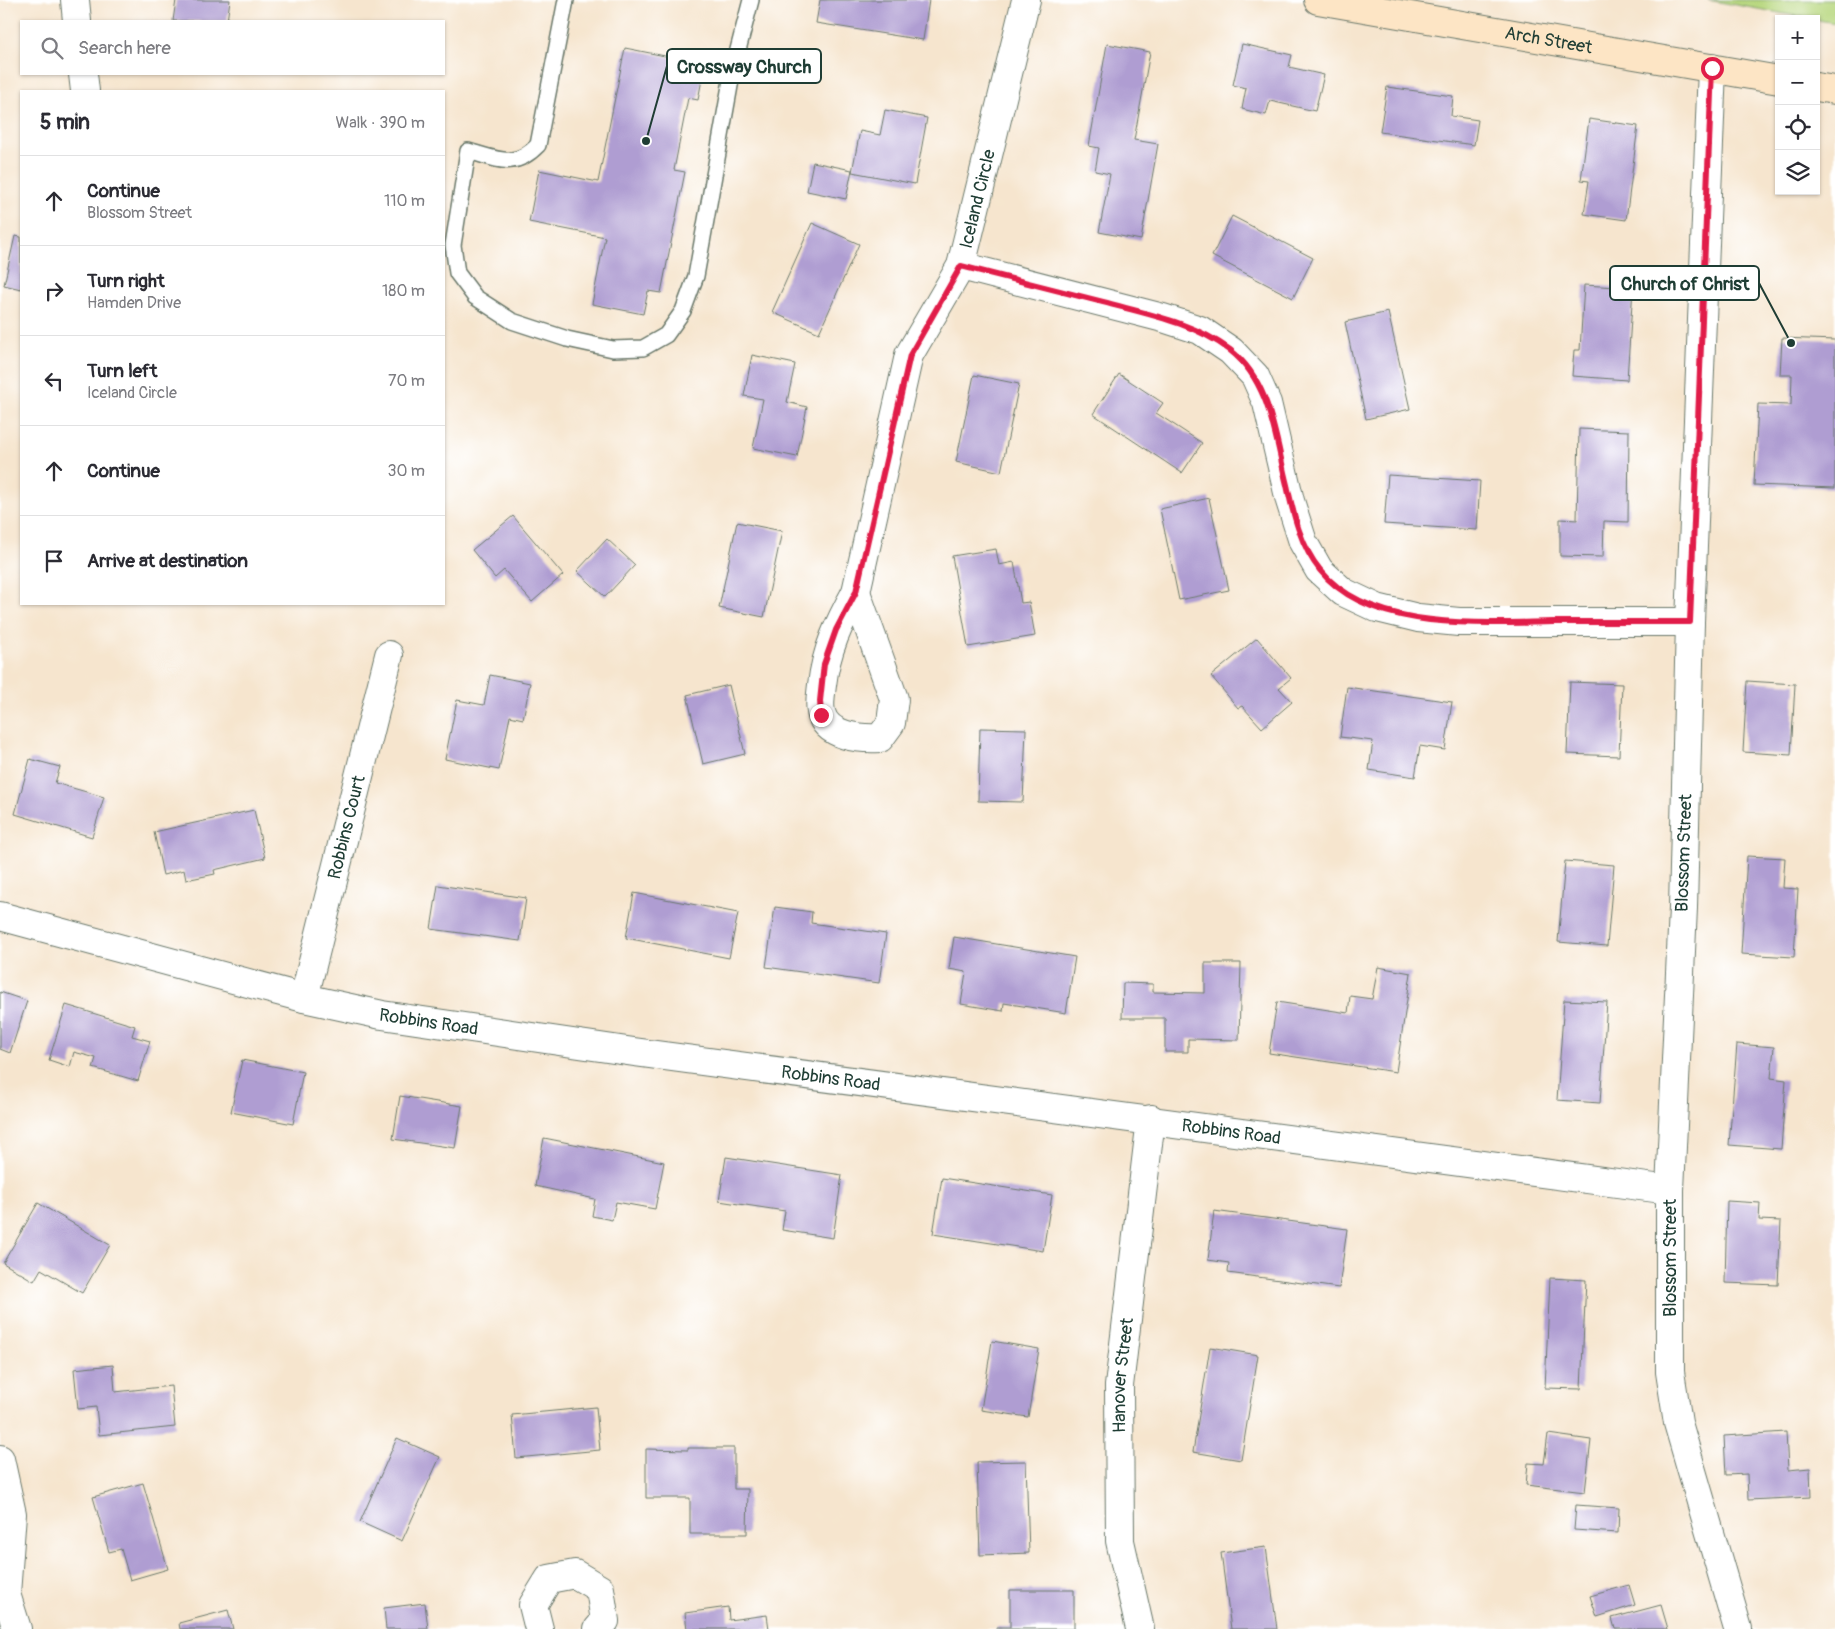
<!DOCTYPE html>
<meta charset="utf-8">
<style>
body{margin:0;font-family:Pangolin,sans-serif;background:#f2f2f3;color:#2b2b33}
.controls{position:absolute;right:15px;top:15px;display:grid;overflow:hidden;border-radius:0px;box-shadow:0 1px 4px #0004}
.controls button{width:45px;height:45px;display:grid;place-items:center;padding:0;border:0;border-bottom:1px solid #e1e1e2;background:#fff;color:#2b2b33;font:25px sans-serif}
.stop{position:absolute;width:15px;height:15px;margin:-11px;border:4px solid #e11d48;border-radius:50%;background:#fff}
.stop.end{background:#e11d48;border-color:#fff;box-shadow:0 1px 5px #0008}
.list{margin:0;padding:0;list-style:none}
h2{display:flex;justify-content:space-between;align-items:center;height:65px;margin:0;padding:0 20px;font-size:21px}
h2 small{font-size:16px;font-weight:400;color:#7c7c81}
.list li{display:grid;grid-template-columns:32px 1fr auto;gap:15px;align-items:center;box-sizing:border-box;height:90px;padding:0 20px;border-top:1px solid #e1e1e2}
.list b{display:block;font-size:19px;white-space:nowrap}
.list p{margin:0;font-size:16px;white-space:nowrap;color:#7c7c81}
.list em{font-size:16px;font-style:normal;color:#7c7c81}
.icon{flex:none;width:28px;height:28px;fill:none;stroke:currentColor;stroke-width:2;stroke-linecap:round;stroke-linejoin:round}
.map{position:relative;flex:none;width:1835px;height:1629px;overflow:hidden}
.search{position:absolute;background:#fff;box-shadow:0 1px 4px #0004;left:20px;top:20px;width:425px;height:55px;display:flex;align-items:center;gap:12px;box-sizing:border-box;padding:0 18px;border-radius:0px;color:#7c7c81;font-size:19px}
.panel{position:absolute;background:#fff;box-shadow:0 1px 4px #0004;left:20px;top:90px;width:425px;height:515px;border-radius:0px}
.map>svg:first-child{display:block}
.green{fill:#b7d77e;stroke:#6b8a59}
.building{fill:#af9dd2}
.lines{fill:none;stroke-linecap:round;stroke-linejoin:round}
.lane-casing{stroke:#6a786a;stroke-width:18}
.street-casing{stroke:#6a786a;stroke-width:30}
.secondary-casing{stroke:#6a786a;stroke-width:30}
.lane{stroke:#fff;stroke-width:15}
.street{stroke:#fff;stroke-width:28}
.secondary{stroke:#fde5c5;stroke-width:28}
.route{stroke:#e11d48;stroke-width:6}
.labels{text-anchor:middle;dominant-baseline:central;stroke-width:4;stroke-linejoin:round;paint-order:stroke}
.street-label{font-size:18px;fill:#1f3d34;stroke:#fff}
.leader{fill:none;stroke:#1f3d34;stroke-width:2}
.callout-dot{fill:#1f3d34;stroke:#fff;stroke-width:2}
.callout{fill:#fff;stroke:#1f3d34;stroke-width:2}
.callout-label{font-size:19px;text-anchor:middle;font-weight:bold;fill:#1f3d34}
</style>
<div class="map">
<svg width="1835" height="1629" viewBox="0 0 1835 1629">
<rect width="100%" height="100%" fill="#fff"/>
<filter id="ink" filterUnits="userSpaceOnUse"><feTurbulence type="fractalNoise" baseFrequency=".02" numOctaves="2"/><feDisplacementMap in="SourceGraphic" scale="10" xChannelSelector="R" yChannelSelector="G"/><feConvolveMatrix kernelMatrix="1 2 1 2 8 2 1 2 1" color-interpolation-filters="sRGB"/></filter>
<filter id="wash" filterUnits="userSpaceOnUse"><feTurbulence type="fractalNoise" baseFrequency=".0096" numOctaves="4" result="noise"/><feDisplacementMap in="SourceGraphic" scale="20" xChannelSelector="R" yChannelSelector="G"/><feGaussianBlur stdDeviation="1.12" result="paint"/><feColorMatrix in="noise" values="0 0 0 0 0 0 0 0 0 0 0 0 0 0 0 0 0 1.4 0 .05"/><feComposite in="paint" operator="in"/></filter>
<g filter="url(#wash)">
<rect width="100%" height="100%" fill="#f6e5ce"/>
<polygon class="green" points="1708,0 1835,0 1835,23"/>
<g id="blocks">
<g class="building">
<polygon points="176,0 230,0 227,21 173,21"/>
<polygon points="820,0 929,0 923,40 816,23"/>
<polygon points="1107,44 1150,52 1134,140 1158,144 1141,240 1099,232 1110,174 1095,171 1099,148 1089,146"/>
<polygon points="1242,44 1292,55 1289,67 1324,75 1315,111 1270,101 1266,115 1242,109 1246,88 1233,85"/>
<polygon points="625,48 705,64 698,100 688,98 674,170 685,172 661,293 648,291 643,314 592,304 605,237 529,222 539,170 598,182"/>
<polygon points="1387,87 1453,96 1451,116 1478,120 1474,145 1380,132"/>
<polygon points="885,110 927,118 915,184 852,172 860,131 880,135"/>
<polygon points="1589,119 1638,126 1626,220 1584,214 1589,181 1581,180"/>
<polygon points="813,162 852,170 846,199 807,191"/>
<polygon points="1232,216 1313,258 1293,298 1212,256"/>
<polygon points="812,223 859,244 819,333 772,312"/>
<polygon points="15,236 21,237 21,289 4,285"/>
<polygon points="1584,285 1633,288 1627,380 1572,376 1574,350 1580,350"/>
<polygon points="1388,312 1410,409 1366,419 1345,322"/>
<polygon points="1782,338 1835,340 1835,488 1754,485 1758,404 1791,405 1792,375 1780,375"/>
<polygon points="752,355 795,364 787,402 807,407 797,457 753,448 763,399 744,396"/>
<polygon points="1119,374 1163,403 1156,413 1202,443 1182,473 1093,414"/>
<polygon points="974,375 1019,384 1001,472 956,462"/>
<polygon points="1579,429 1629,431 1628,522 1604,521 1603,557 1560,556 1560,519 1577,520"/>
<polygon points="1388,475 1480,481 1477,530 1384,524"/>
<polygon points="1209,498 1229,590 1179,600 1160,509"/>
<polygon points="513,516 563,575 532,602 504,570 495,578 472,550"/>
<polygon points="737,522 782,531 764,617 719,608"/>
<polygon points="607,539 635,565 605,597 577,571"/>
<polygon points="996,549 999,565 1014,562 1021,603 1029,602 1035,636 968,647 952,556"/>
<polygon points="1257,638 1291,678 1279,688 1292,702 1262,728 1242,706 1238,708 1211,676"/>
<polygon points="490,675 530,683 523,719 510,716 499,770 445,759 457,700 484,705"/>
<polygon points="1747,681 1795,684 1791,755 1743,752"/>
<polygon points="1570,682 1622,684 1619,756 1567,754"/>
<polygon points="729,685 745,754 703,764 687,695"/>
<polygon points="1347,687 1452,702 1445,750 1420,746 1415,777 1369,770 1373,741 1340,737"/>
<polygon points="980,728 1026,729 1023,802 978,801"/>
<polygon points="30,759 60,767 55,783 104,797 92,837 15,814"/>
<polygon points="254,810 265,858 214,870 215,874 186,880 184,870 163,875 154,832"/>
<polygon points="1747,856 1785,858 1783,888 1798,889 1794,957 1741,954"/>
<polygon points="1565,861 1614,865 1607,946 1558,942"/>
<polygon points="438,885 526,898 520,941 431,929"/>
<polygon points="634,893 738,913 729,958 626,938"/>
<polygon points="775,907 812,912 811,923 886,934 879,983 766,967"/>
<polygon points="954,937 1075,957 1066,1013 1004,1003 1003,1011 961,1004 966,972 949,969"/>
<polygon points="1205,963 1241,963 1239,1040 1188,1039 1188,1052 1165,1052 1165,1018 1122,1018 1123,983 1153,984 1153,992 1205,993"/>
<polygon points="1378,967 1411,973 1396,1072 1269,1053 1277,1002 1348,1013 1350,996 1372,999"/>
<polygon points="0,992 27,1001 10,1053 0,1049"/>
<polygon points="1564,1000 1607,1002 1600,1103 1557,1100"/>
<polygon points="66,1005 135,1026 132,1036 150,1041 138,1081 93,1068 96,1058 74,1052 70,1067 49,1060"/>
<polygon points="1737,1044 1774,1047 1771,1078 1786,1080 1781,1149 1729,1145"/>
<polygon points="242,1060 303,1072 293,1124 231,1112"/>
<polygon points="400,1096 462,1106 455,1148 393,1139"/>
<polygon points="544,1138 664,1162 655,1209 616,1202 612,1220 592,1216 595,1199 535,1186"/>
<polygon points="726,1157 842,1175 833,1238 782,1230 785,1211 719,1201"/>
<polygon points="942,1178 1052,1195 1043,1251 933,1234"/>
<polygon points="1727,1201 1760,1203 1759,1220 1781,1221 1778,1285 1725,1283"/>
<polygon points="38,1203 110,1245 82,1293 41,1269 34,1281 3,1263"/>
<polygon points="1214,1211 1347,1229 1339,1288 1228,1273 1229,1263 1208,1260"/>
<polygon points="1550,1278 1586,1280 1581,1389 1545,1388"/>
<polygon points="992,1341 1039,1349 1028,1417 981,1410"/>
<polygon points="1210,1347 1258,1355 1241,1460 1193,1452"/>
<polygon points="113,1365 115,1392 171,1386 175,1427 99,1435 96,1407 78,1409 74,1369"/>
<polygon points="596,1407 600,1450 516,1458 512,1415"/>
<polygon points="1786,1432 1788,1470 1810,1468 1811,1497 1748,1500 1747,1474 1726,1475 1724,1436"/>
<polygon points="1548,1434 1591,1440 1585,1492 1526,1485 1528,1463 1544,1464"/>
<polygon points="397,1438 440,1457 402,1541 360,1522"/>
<polygon points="688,1448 734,1448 734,1489 748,1489 747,1534 690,1534 690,1498 646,1498 646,1449 688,1450"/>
<polygon points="1026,1461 1029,1553 980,1555 977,1462"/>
<polygon points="143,1483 168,1569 130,1580 121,1549 109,1552 93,1497"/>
<polygon points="1576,1505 1619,1508 1618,1533 1574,1530"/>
<polygon points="1266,1547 1277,1629 1231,1629 1221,1553"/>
<polygon points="1629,1585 1635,1605 1597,1617 1590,1596"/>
<polygon points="1010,1590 1074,1590 1074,1629 997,1629 997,1627 1010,1627"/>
<polygon points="425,1603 428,1629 386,1629 384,1608"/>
<polygon points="1661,1605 1668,1629 1615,1629 1612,1618"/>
<polygon points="728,1607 729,1620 767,1615 769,1629 687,1629 685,1613"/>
<polygon points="228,1610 233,1629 180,1629 179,1623"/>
</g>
</g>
</g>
<g filter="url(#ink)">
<use href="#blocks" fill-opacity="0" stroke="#6a786a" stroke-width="1"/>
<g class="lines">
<defs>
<path id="lane" d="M566 0 538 145C514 170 498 159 468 151L453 245 457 273 475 297 512 321 567 339 613 349 643 348 666 335 683 311 696 276 733 69 751 0"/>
<g id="street">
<polyline points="75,0 77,21"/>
<polyline points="1712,68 1690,622 1683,908 1670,1190 1670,1372 1678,1423 1738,1629"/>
<polyline points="83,74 85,91"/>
<polyline points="961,266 1163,318 1200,330 1231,351 1255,376 1267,403 1290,501 1303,542 1319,570 1343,592 1377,608 1418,618 1459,622 1690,622"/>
<path id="s1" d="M856 592 909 355 961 266 1026 0"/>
<path d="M856 592 894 699 891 723 880 738C861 739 826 737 821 712 819 704 821 694 822 685 826 650 839 623 856 592Z"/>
<path id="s2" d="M0 916 304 998 382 1015 634 1052 1670 1190"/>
<path id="s3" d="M304 998 389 655"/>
<polyline points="0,1459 12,1514 6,1594 17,1629"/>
<polyline points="539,1629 533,1605 549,1579 575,1574 600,1589 605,1621 598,1629"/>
<path id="s4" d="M1140 1629 1120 1541 1119 1386 1151 1119"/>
</g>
<g id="secondary">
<path id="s5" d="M1318 0 1779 80"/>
<polyline points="1816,87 1835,90"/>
</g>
</defs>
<use href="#lane" class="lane-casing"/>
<use href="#street" class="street-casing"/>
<use href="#secondary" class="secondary-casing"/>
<use href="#lane" class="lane"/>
<use href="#street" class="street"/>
<use href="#secondary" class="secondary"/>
</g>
</g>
<g class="lines" filter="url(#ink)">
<path class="route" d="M821 715 820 701 824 664 836 630 856 592 910 355 961 266C1008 278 1055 290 1103 302 1147 314 1193 322 1230 350 1271 382 1275 438 1287 485 1293 513 1301 547 1320 570 1370 632 1481 623 1553 622 1598 622 1644 622 1690 622L1712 68"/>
</g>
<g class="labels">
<g class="street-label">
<text stroke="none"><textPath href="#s5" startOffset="234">Arch Street</textPath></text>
<text stroke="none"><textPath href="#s1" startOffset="415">Iceland Circle</textPath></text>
<text stroke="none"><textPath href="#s3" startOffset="176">Robbins Court</textPath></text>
<text transform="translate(1684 853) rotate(-88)">Blossom Street</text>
<text stroke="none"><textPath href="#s2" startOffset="442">Robbins Road</textPath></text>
<text stroke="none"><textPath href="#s2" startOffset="848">Robbins Road</textPath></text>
<text stroke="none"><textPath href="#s2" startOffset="1252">Robbins Road</textPath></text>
<text transform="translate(1670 1258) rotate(-90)">Blossom Street</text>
<text stroke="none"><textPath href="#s4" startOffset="256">Hanover Street</textPath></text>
</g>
</g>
<path class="leader" d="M646 141L667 66M1791 343L1759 283"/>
<g class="callout-dot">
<circle cx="646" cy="141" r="5"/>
<circle cx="1791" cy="343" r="5"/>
</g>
<g class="callout">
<rect x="667" y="49" width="154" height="34" rx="5"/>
<rect x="1610" y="266" width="149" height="34" rx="5"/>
</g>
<g class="callout-label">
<text x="744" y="73">Crossway Church</text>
<text x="1685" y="290">Church of Christ</text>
</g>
</svg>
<div class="controls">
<button>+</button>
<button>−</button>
<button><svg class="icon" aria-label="locate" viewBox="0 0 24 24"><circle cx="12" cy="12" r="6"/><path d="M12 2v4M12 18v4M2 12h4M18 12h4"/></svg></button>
<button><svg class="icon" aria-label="layers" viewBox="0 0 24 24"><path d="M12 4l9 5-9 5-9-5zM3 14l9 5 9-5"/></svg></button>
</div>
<div class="stop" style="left:1712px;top:68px"></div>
<div class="stop end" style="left:821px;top:715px"></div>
<div class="search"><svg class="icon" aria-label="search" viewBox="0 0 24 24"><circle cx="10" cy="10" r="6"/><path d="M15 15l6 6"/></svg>Search here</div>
<section class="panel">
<h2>5 min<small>Walk · 390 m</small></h2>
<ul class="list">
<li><svg class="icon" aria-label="ahead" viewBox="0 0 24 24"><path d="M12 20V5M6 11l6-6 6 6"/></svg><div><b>Continue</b><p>Blossom Street</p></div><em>110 m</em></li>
<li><svg class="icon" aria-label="right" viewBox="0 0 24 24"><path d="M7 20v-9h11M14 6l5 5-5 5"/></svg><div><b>Turn right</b><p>Hamden Drive</p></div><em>180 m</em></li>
<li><svg class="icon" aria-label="left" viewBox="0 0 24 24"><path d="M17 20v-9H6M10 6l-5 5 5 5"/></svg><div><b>Turn left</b><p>Iceland Circle</p></div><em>70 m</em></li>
<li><svg class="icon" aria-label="ahead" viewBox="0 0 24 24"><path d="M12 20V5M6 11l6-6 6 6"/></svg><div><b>Continue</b></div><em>30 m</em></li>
<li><svg class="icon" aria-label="arrive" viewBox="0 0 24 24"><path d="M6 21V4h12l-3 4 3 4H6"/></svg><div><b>Arrive at destination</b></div></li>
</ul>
</section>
</div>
